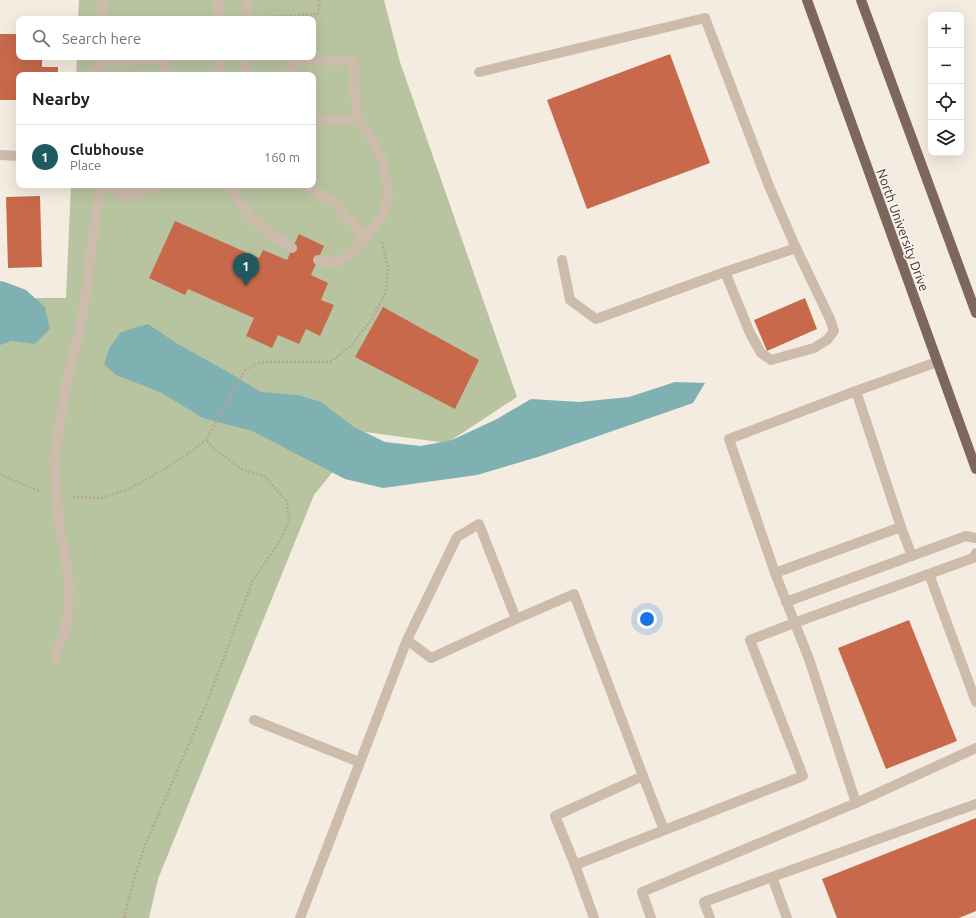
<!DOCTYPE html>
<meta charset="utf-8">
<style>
body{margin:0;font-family:Ubuntu,sans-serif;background:#f2f2f2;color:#222}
.controls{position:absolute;right:12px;top:12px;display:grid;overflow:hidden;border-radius:8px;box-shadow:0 4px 16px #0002}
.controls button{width:36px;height:36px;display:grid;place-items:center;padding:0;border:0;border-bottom:1px solid #e0e0e0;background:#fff;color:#222;font:20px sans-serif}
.you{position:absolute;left:647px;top:619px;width:14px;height:14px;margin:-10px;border:3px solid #fff;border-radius:50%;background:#1a73e8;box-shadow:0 0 0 6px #1a73e833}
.badge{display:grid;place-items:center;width:26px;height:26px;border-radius:50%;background:#1f5a5e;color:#fff;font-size:13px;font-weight:700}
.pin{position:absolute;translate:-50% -33px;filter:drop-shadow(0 1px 2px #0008)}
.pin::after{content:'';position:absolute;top:21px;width:14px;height:12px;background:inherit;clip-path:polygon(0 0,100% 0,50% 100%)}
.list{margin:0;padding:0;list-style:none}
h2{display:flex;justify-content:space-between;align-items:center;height:52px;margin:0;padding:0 16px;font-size:17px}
h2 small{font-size:13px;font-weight:400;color:#767676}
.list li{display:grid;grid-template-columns:26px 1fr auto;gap:12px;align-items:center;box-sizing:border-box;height:64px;padding:0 16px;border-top:1px solid #e0e0e0}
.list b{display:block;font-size:15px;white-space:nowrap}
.list p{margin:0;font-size:13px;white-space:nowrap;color:#767676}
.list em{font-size:13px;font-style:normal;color:#767676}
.icon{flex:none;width:22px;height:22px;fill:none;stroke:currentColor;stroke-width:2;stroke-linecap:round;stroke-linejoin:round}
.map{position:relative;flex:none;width:976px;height:918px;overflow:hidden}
.search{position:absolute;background:#fff;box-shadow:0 4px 16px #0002;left:16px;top:16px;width:300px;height:44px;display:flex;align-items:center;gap:10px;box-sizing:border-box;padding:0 14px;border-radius:8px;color:#767676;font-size:15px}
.panel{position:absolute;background:#fff;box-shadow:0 4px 16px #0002;left:16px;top:72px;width:300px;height:116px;border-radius:8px}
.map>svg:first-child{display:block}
.grass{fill:#b8c4a0}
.water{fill:#7fb0b2}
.building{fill:#c8694b}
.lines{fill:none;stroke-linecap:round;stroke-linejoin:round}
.path{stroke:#b9a596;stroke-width:2.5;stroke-dasharray:2 2;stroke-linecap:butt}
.lane{stroke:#cdbbac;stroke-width:10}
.street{stroke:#cdbbac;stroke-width:10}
.primary{stroke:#7d675c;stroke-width:10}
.labels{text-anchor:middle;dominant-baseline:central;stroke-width:3;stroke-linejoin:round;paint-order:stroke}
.street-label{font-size:13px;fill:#3b302b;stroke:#fbf5ee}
</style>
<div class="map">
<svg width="976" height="918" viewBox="0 0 976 918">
<rect width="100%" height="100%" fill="#f4ebe1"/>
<polygon class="grass" points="79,0 384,0 400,62 517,397 447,443 365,432 314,495 158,879 149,918 0,918 0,298 66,298 71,185 313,185 313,75 76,75 77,57 313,57 313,19 78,19"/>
<g class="water">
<polygon points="0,281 5,282 26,290 45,307 50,329 35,344 12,341 0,345"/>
<polygon points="148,324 176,343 233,375 261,392 298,395 321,402 354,427 385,442 421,446 452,440 497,419 531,399 579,402 629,397 675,382 705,383 693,403 538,457 477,475 383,488 345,479 252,431 203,418 160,392 116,375 104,364 110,347 121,332"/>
</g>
<g class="building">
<polygon points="0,34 19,34 19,57 42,57 42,67 58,67 58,75 19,75 19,100 0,100"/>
<polygon points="670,54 710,163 587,209 547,100"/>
<polygon points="40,196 42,267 8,268 6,197"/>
<polygon points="175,221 259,258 263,250 287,260 299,234 324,246 311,275 328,283 321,300 334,305 320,336 306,329 299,344 278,335 272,348 246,336 254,318 188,289 185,295 149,278"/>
<polygon points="805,298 817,329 767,351 754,320"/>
<polygon points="383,307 479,360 455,409 355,357"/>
<polygon points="909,620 957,741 886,769 838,648"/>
<polygon points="976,818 976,911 959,918 837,918 822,879"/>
</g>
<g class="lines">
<g class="path">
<polyline points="267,19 268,17 318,14 320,0"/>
<polyline points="0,474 22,484 40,491"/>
<polyline points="73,497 102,498 131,488 165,469 189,453 206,440 245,370 257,363 267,362 330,362 350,347 372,319 386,292 388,268 382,242"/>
<polyline points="124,918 132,886 145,845 206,705 253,580 278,544 289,522 287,501 264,476 243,470 214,449 206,440"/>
</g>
<g class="lane">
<polyline points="219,0 219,19"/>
<polyline points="101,19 103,0"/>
<polyline points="246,19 247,0"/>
<polyline points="219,57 219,75"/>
<polyline points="479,72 705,18 769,186 796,248 725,272 596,319 570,300 562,260"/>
<polyline points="96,75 98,61 166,58 164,75"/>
<polyline points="246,75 246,57"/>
<polyline points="291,75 291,60 353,61 357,120 369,135 382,158 389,193 383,215 366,238 352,252 339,261 329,262 318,260"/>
<polyline points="313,121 357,120"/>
<polyline points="103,185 128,196 162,185"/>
<path d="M230 185C235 196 241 208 250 216 262 229 277 239 292 248"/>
<polyline points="304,185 331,200 366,238"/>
<polyline points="725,272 750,333 761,353 771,360 814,348 827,340 834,331 830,319 796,248"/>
<polyline points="901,527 912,556"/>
<polyline points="775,573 901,527 856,391"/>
<polyline points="929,574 976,702"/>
<polyline points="786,602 966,536 976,538"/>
<polyline points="516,619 574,594 643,776 664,830"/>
<polyline points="55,657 65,630 68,615 69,588 67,564 60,532 56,485 54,460 66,385 82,320 100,185"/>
<polyline points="254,720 359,762"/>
<polyline points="856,803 809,659 775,573 729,439 856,391 937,362"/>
<polyline points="575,865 803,776 750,640 794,623 973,558 976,553"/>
<polyline points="772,877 787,918"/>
<polyline points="300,918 407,640 457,537 479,524 516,619 431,658 407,640"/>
<polyline points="594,918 575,865 555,816 643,776"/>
<polyline points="651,918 642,892 856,803 976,748"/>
<polyline points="710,918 704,902 772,877 976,804"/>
</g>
<polyline class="street" points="0,155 19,156"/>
<g class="primary">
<polyline points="807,0 976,469"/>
<polyline points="861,0 976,313"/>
</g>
</g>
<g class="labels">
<g class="street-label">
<text transform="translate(903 230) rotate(70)">North University Drive</text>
</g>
</g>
</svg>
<div class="controls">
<button>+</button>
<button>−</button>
<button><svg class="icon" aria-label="locate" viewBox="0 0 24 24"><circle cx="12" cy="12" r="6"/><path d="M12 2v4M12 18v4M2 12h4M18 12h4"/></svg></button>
<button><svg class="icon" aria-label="layers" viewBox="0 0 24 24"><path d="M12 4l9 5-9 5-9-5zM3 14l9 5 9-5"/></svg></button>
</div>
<div class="you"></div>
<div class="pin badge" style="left:246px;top:286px">1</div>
<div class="search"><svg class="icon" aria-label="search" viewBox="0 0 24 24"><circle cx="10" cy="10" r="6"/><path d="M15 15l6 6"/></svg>Search here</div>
<section class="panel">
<h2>Nearby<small></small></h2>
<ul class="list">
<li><span class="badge">1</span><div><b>Clubhouse</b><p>Place</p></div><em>160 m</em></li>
</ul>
</section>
</div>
